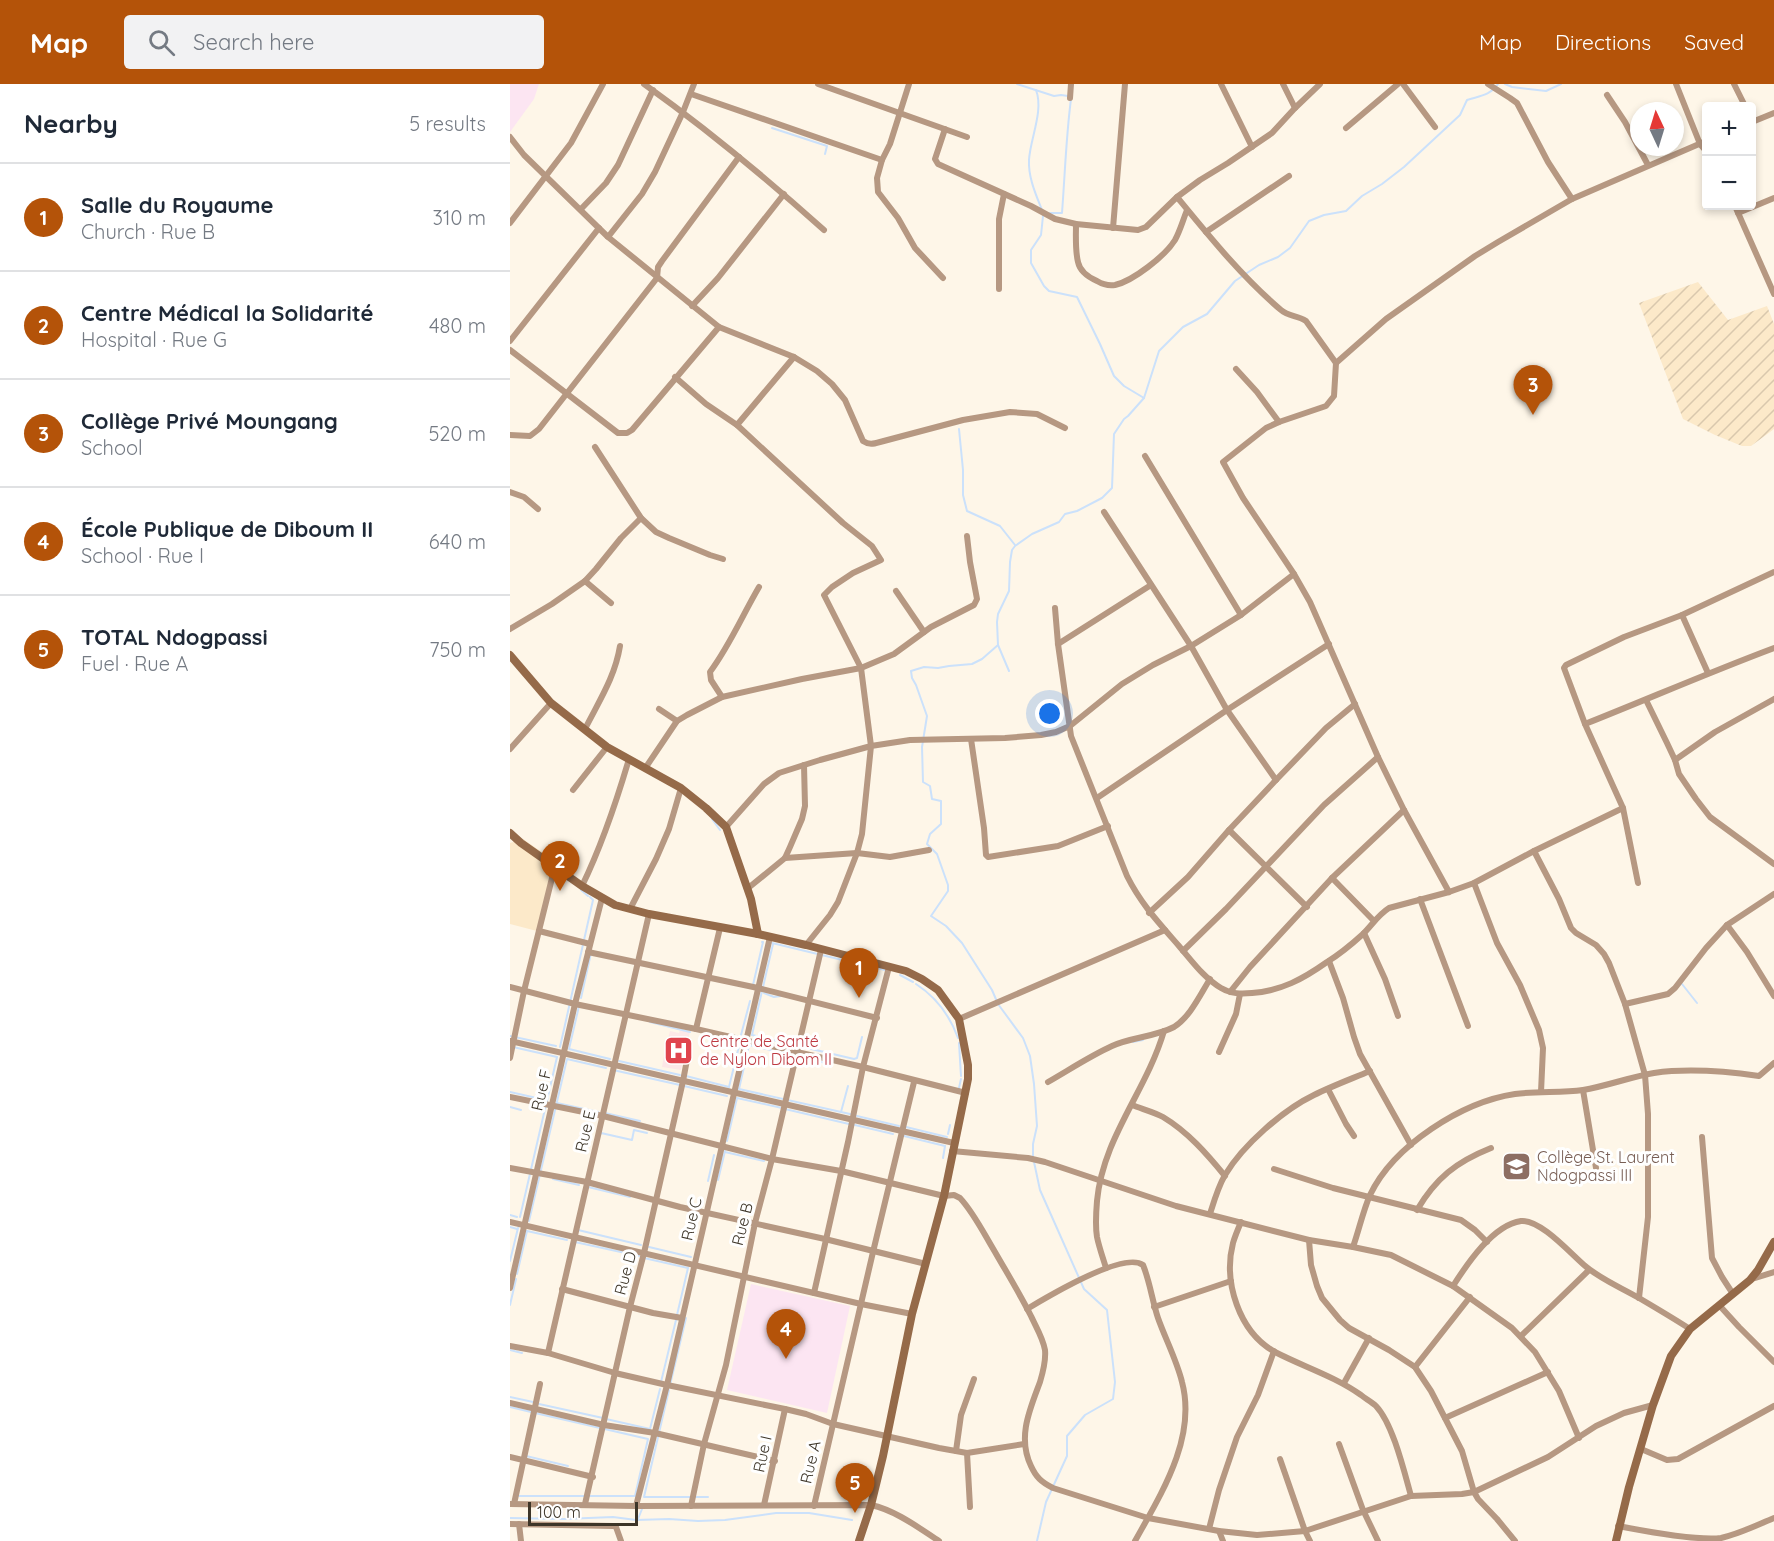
<!DOCTYPE html>
<meta charset="utf-8">
<style>
body{margin:0;font-family:Quicksand,sans-serif;background:#f2f2f3;color:#1f2937}
.controls{position:absolute;right:18px;top:18px;display:grid;overflow:hidden;border-radius:6px;box-shadow:0 3px 9px #0003}
.controls button{width:54px;height:54px;display:grid;place-items:center;padding:0;border:0;border-bottom:2px solid #e0e1e3;background:#fff;color:#1f2937;font:30px sans-serif}
.compass{position:absolute;left:1120px;top:18px;width:54px;height:54px;border-radius:50%;background:#fff;box-shadow:0 3px 9px #0003;rotate:356deg}
.scale{position:absolute;left:18px;bottom:15px;width:110px;box-sizing:border-box;padding-left:6px;border:3px solid #3d3528;border-top:0;font-size:16px;line-height:21px;white-space:nowrap;color:#3d3528;-webkit-text-stroke:4px #fff;paint-order:stroke}
.you{position:absolute;left:540px;top:630px;width:21px;height:21px;margin:-15px;border:4px solid #fff;border-radius:50%;background:#1a73e8;box-shadow:0 0 0 9px #1a73e833}
.badge{display:grid;place-items:center;width:39px;height:39px;border-radius:50%;background:#b45309;color:#fff;font-size:20px;font-weight:700}
.pin{position:absolute;translate:-50% -50px;filter:drop-shadow(0 2px 3px #0008)}
.pin::after{content:'';position:absolute;top:32px;width:21px;height:18px;background:inherit;clip-path:polygon(0 0,100% 0,50% 100%)}
.list{margin:0;padding:0;list-style:none}
h2{display:flex;justify-content:space-between;align-items:center;height:78px;margin:0;padding:0 24px;font-size:26px}
h2 small{font-size:20px;font-weight:400;color:#747a83}
.list li{display:grid;grid-template-columns:39px 1fr auto;gap:18px;align-items:center;box-sizing:border-box;height:108px;padding:0 24px;border-top:2px solid #e0e1e3}
.list b{display:block;font-size:22px;white-space:nowrap}
.list p{margin:0;font-size:20px;white-space:nowrap;color:#747a83}
.list em{font-size:20px;font-style:normal;color:#747a83}
.icon{flex:none;width:33px;height:33px;fill:none;stroke:currentColor;stroke-width:2;stroke-linecap:round;stroke-linejoin:round}
.map{position:relative;flex:none;width:1264px;height:1457px;overflow:hidden}
header{display:flex;align-items:center;gap:36px;box-sizing:border-box;height:84px;padding:0 30px;background:#b45309;color:#fff}
header strong{font-size:28px}
nav{display:flex;gap:33px;margin-inline-start:auto;font-size:21px}
.search{width:420px;height:54px;background:#f2f2f3;display:flex;align-items:center;gap:15px;box-sizing:border-box;padding:0 21px;border-radius:6px;color:#747a83;font-size:22px}
main{display:flex}
aside{flex:1;background:#fff}
.map>svg:first-child{display:block}
.built{fill:#fce9c9}
.industrial{fill:url(#industrial-furrows)}
.education{fill:#fce5f2}
.medical{fill:#fde7e7}
.lines{fill:none;stroke-linecap:round;stroke-linejoin:round}
.stream{stroke:#cbe1fb;stroke-width:2}
.street{stroke:#b69882;stroke-width:6}
.secondary{stroke:#956a49;stroke-width:8}
.labels{text-anchor:middle;dominant-baseline:central;stroke-width:6;stroke-linejoin:round;paint-order:stroke}
.health-label{font-size:16px;fill:#be3a42;stroke:#fff;text-anchor:start}
.street-label{font-size:16px;fill:#3d3528;stroke:#fff}
.education-label{font-size:16px;fill:#785e54;stroke:#fff;text-anchor:start}
</style>
<header>
<strong>Map</strong>
<div class="search"><svg class="icon" aria-label="search" viewBox="0 0 24 24"><circle cx="10" cy="10" r="6"/><path d="M15 15l6 6"/></svg>Search here</div>
<nav><a>Map</a><a>Directions</a><a>Saved</a></nav>
</header>
<main>
<aside>
<h2>Nearby<small>5 results</small></h2>
<ul class="list">
<li><span class="badge">1</span><div><b>Salle du Royaume</b><p>Church · Rue B</p></div><em>310 m</em></li>
<li><span class="badge">2</span><div><b>Centre Médical la Solidarité</b><p>Hospital · Rue G</p></div><em>480 m</em></li>
<li><span class="badge">3</span><div><b>Collège Privé Moungang</b><p>School</p></div><em>520 m</em></li>
<li><span class="badge">4</span><div><b>École Publique de Diboum II</b><p>School · Rue I</p></div><em>640 m</em></li>
<li><span class="badge">5</span><div><b>TOTAL Ndogpassi</b><p>Fuel · Rue A</p></div><em>750 m</em></li>
</ul>
</aside>
<div class="map">
<svg width="1264" height="1457" viewBox="0 0 1264 1457">
<defs>
<pattern id="industrial-furrows" width="10" height="10" patternUnits="userSpaceOnUse" patternTransform="scale(1.5)"><rect width="10" height="10" fill="#fce9c9"/><path d="M-1 1l2-2M0 10L10 0M9 11l2-2" fill="none" stroke="#d9c8ad"/></pattern>
</defs>
<rect width="100%" height="100%" fill="#fef6e8"/>
<polygon class="built" points="13,755 45,777 27,847 0,840 0,759"/>
<polygon class="industrial" points="1188,198 1218,236 1257,222 1264,240 1264,345 1241,362 1232,362 1205,351 1173,335 1129,219"/>
<g class="education">
<polygon points="0,0 29,0 24,15 0,48"/>
<polygon points="241,1200 340,1222 317,1329 217,1306"/>
</g>
<polygon class="medical" points="170,946 180,948 171,986 152,983 155,966 162,967 162,966 156,964 160,947 169,949"/>
<g class="lines">
<g class="stream">
<polyline points="507,0 544,12 551,11 558,12"/>
<polyline points="995,0 1002,3 1036,7 1051,0"/>
<path d="M526 6C534 27 520 55 519 76 518 93 526 111 532 126"/>
<polyline points="262,44 317,62 315,70"/>
<path d="M540 129H552C555 90 556 53 561 15"/>
<polyline points="533,132 531,151 521,166 521,179 534,202 539,207 567,213 590,260 604,292 614,302 634,314"/>
<polyline points="449,345 453,386 453,411 457,427 490,442 505,461"/>
<polyline points="488,561 472,575 462,580 439,582 428,584 414,583 401,587 402,594 406,601 417,632 412,663 413,698 420,702 422,715 431,717 431,740 420,750 417,760 427,770 438,801 438,807 421,832 436,842 452,859 482,906 488,920 513,954 520,972 524,1000 527,1042 523,1060 523,1073"/>
<path d="M499 587 488 561 487 538 488 530 499 507 500 478 502 466 505 462 522 450 549 438 555 430 567 427 592 414 602 404 604 350 614 335 618 332 634 314 649 267 673 243 697 230 725 197 749 181 768 173 780 164 799 137 814 131 836 127 852 112 872 100 894 83 950 31 957 16C969 12 980 12 988 0"/>
<polyline points="202,735 210,746"/>
<polyline points="71,806 78,812"/>
<polyline points="262,859 349,880"/>
<polyline points="351,880 375,886"/>
<polyline points="390,891 403,898"/>
<path d="M406 900C426 913 440 932 448 954"/>
<polyline points="1172,900 1187,919"/>
<polyline points="243,901 253,858 252,858"/>
<polyline points="253,903 263,860"/>
<polyline points="254,909 264,913 271,912"/>
<polyline points="71,914 81,869"/>
<polyline points="69,922 59,965 100,975"/>
<polyline points="140,938 180,948"/>
<polyline points="231,951 240,917"/>
<polyline points="242,951 344,975 347,974 352,953"/>
<polyline points="242,951 252,907"/>
<polyline points="0,952 46,962"/>
<polyline points="623,958 633,956"/>
<polyline points="449,959 451,992"/>
<polyline points="239,961 320,980"/>
<polyline points="3,963 47,973"/>
<polyline points="50,963 83,816 80,813"/>
<polyline points="109,977 170,991"/>
<polyline points="103,986 170,1001"/>
<polyline points="176,992 219,1003"/>
<polyline points="174,1002 217,1012"/>
<polyline points="219,1003 230,958"/>
<polyline points="449,1004 451,995"/>
<polyline points="229,1005 340,1030"/>
<polyline points="229,1005 239,961"/>
<polyline points="0,1008 31,1015"/>
<polyline points="227,1014 272,1024"/>
<polyline points="47,1019 88,1028"/>
<polyline points="0,1023 11,1026"/>
<polyline points="275,1025 339,1040"/>
<polyline points="331,1028 338,1002"/>
<polyline points="95,1029 130,1037"/>
<polyline points="347,1032 389,1042"/>
<polyline points="345,1041 383,1050"/>
<polyline points="396,1043 437,1053"/>
<polyline points="438,1050 440,1041"/>
<polyline points="90,1051 91,1049 122,1056 124,1046 137,1049"/>
<polyline points="394,1052 435,1062"/>
<polyline points="217,1057 227,1014"/>
<polyline points="215,1068 254,1077"/>
<polyline points="433,1074 435,1062"/>
<polyline points="524,1078 530,1106 574,1205 597,1226 605,1298 603,1315 575,1331 557,1352 557,1372 536,1418 527,1457"/>
<polyline points="43,1095 69,1101"/>
<polyline points="208,1096 215,1067"/>
<polyline points="198,1097 204,1071"/>
<polyline points="78,1103 120,1113"/>
<polyline points="0,1131 7,1133"/>
<polyline points="10,1133 47,973"/>
<polyline points="19,1137 57,975 96,984"/>
<polyline points="0,1143 7,1145"/>
<polyline points="68,1146 131,1161"/>
<polyline points="17,1147 57,1156"/>
<polyline points="65,1158 129,1172"/>
<polyline points="139,1163 181,1173"/>
<polyline points="134,1174 178,1184"/>
<polyline points="0,1177 8,1144"/>
<polyline points="7,1190 17,1147"/>
<polyline points="0,1221 6,1195"/>
<polyline points="167,1231 178,1184"/>
<polyline points="0,1266 12,1269"/>
<polyline points="151,1298 166,1236"/>
<polyline points="160,1301 176,1234"/>
<polyline points="159,1306 134,1413 181,1413"/>
<polyline points="0,1313 23,1318"/>
<polyline points="29,1320 93,1334"/>
<polyline points="0,1323 21,1328"/>
<polyline points="96,1335 140,1345"/>
<polyline points="140,1345 150,1305"/>
<polyline points="16,1372 58,1382"/>
<polyline points="9,1412 125,1412 138,1355 25,1329"/>
<polyline points="185,1413 198,1413"/>
<polyline points="0,1434 54,1435 103,1433 126,1436 159,1435 188,1437 215,1436 266,1429 299,1429 342,1436"/>
<polyline points="128,1435 132,1425"/>
</g>
<g class="street">
<path d="M134 0C197 45 256 94 314 146"/>
<polyline points="308,0 457,53"/>
<polyline points="711,0 742,63"/>
<polyline points="773,0 785,24"/>
<polyline points="893,0 925,43"/>
<polyline points="978,0 1000,14 1007,19 1038,78 1062,115"/>
<polyline points="1166,0 1190,60 1196,67"/>
<polyline points="1224,0 1235,22"/>
<polyline points="181,10 372,76 380,60 399,0"/>
<polyline points="1097,11 1115,38 1138,81"/>
<polyline points="560,14 561,0"/>
<polyline points="1242,38 1264,29"/>
<polyline points="836,44 888,0"/>
<polyline points="435,45 425,75 428,80 521,122 545,135 566,140 628,146 636,143 667,113 690,96 718,79 762,49 785,24 810,0"/>
<path d="M0 53 14 71 98 153 209 243 284 273 307 287 322 300 335 316 353 357C359 361 363 360 370 358L453 336 500 328 527 330 555 344"/>
<polyline points="372,76 367,94 368,108 388,134 405,164 433,194"/>
<path d="M667 113C699 152 732 193 771 226 779 233 787 231 796 237L826 279"/>
<polyline points="1225,122 1264,210"/>
<polyline points="71,125 96,99 108,81 143,6"/>
<polyline points="1228,129 1264,114"/>
<polyline points="0,139 61,59 93,0"/>
<path d="M566 140C566 152 565 166 568 178 570 188 578 193 587 197 592 200 598 202 605 201 623 197 655 172 665 156 670 147 673 136 677 126"/>
<polyline points="603,144 615,0"/>
<polyline points="696,148 779,92"/>
<polyline points="98,153 132,110 145,88 173,28 184,0"/>
<polyline points="489,205 489,135 494,110"/>
<polyline points="182,222 208,194 274,110"/>
<polyline points="0,257 89,144"/>
<polyline points="0,266 108,349 117,349 122,346 209,243"/>
<polyline points="726,285 747,308 769,338"/>
<polyline points="165,293 196,320 227,341 333,439 362,462 371,476 343,489 322,503 314,511 351,584 361,662 310,676 269,689 254,700 216,743"/>
<polyline points="227,341 284,273"/>
<polyline points="0,351 20,352 29,345 147,194 148,183 152,177 229,73"/>
<polyline points="85,363 131,434 146,448 159,454 200,471 213,475"/>
<polyline points="635,372 731,531"/>
<polyline points="0,408 14,413 28,425"/>
<polyline points="594,428 681,562 717,626 766,696"/>
<polyline points="75,497 101,519"/>
<polyline points="386,507 414,548"/>
<path d="M545 524 548 560 561 652 617 792C631 820 649 839 669 862 682 877 694 894 711 904 721 910 731 910 742 909 771 907 793 895 817 878 830 870 842 860 853 850 862 841 868 831 879 824L939 808 964 799 1024 767 1113 724 1075 640 1054 584 1056 581 1114 553 1172 531 1264 488"/>
<polyline points="1172,531 1198,589"/>
<polyline points="0,545 42,520 75,497 86,485 111,454 131,434"/>
<polyline points="548,560 641,501"/>
<path d="M212 613 201 596 200 588C220 561 232 532 249 503"/>
<polyline points="1136,616 1157,659 1165,676 1169,690 1186,715 1200,733 1264,780"/>
<polyline points="149,625 167,637"/>
<path d="M1075 640C1138 615 1200 588 1264 564"/>
<path d="M75 645C89 617 105 593 110 562"/>
<polyline points="461,655 474,744 476,771 478,773 548,762 598,742"/>
<polyline points="0,665 41,619"/>
<polyline points="1165,676 1205,648 1264,615"/>
<polyline points="136,683 167,637 177,631 212,613 292,595 351,584 384,570 421,543 464,521 467,515 460,478 457,452"/>
<polyline points="63,706 97,663"/>
<polyline points="587,714 717,626 819,560"/>
<polyline points="1113,724 1128,799"/>
<polyline points="719,746 797,823"/>
<polyline points="1024,767 1049,815 1061,844 1066,849 1086,861 1094,870 1099,879 1115,920 1135,991 1138,1030 1138,1133 1129,1214"/>
<polyline points="275,774 347,769 380,773 419,766"/>
<polyline points="822,794 864,837"/>
<polyline points="964,799 987,859 1010,901 1029,946 1033,964 1031,1008"/>
<path d="M72 802C92 761 106 719 119 675"/>
<polyline points="237,805 275,774 280,763 292,735 295,722 294,681"/>
<polyline points="939,808 894,726 868,673 800,518 784,490 733,414 713,378 756,344 769,338 816,322 824,312 826,279 876,235 965,172 988,158 1062,115 1196,57"/>
<polyline points="910,815 958,942"/>
<polyline points="120,825 146,775 159,745 171,704"/>
<polyline points="639,829 678,793 719,746 766,696 816,644 845,620"/>
<polyline points="1217,841 1237,868 1264,912"/>
<polyline points="29,847 80,860"/>
<polyline points="854,849 875,895 888,932"/>
<polyline points="296,861 320,831 328,818 347,769 352,750 361,662 400,656 495,654 531,651 546,648 560,642 612,600 643,581 681,562 731,531 784,490"/>
<polyline points="673,867 716,825 814,721 868,673"/>
<polyline points="78,868 248,904 367,934"/>
<polyline points="819,877 833,914 844,953 850,970 901,1061"/>
<polyline points="0,903 65,920 186,945 353,983 456,1009"/>
<polyline points="720,908 740,883 822,794 894,726"/>
<polyline points="1115,920 1158,910 1165,904 1196,864 1217,841 1264,810"/>
<polyline points="449,935 655,846"/>
<polyline points="186,945 210,844"/>
<polyline points="0,957 444,1059"/>
<polyline points="709,968 726,930 730,910"/>
<polyline points="0,974 14,907 45,782"/>
<path d="M538 998C559 986 580 972 602 962 621 953 645 953 664 943 680 933 690 911 700 895"/>
<polyline points="818,1005 836,1040 844,1052"/>
<polyline points="1073,1006 1086,1084"/>
<path d="M0 1013 93 1032 262 1075 331 1087 434 1112 444 1111 450 1114C464 1129 474 1150 485 1168 497 1189 510 1210 521 1232 526 1243 533 1254 535 1266 536 1276 533 1288 530 1298 520 1325 507 1353 521 1382 526 1393 531 1398 543 1404L638 1434 709 1447 747 1451 795 1447 901 1412 952 1410 964 1408 1038 1373 1086 1342 1114 1329 1143 1321"/>
<path d="M622 1021C632 1025 644 1028 653 1033 678 1048 697 1070 715 1092"/>
<polyline points="1192,1053 1202,1174 1212,1193 1223,1210"/>
<polyline points="442,1067 518,1074 535,1078 666,1122 799,1156 843,1163 881,1171 943,1202 1002,1244 1025,1268 1049,1307 1069,1354"/>
<polyline points="0,1084 77,1098 170,1123 315,1155 416,1180"/>
<polyline points="764,1085 823,1104 951,1136 965,1146 977,1158"/>
<path d="M907 1126C926 1094 946 1078 981 1064"/>
<path d="M700 1130C704 1117 708 1103 715 1091 733 1061 773 1026 804 1011 822 1002 841 995 860 987"/>
<polyline points="0,1138 351,1220 402,1230"/>
<path d="M731 1138C728 1145 725 1152 723 1159 713 1198 729 1248 765 1268 794 1283 824 1292 851 1311 856 1315 862 1318 866 1322 883 1340 894 1387 901 1412"/>
<polyline points="799,1156 801,1181 807,1202 812,1214 830,1236 839,1244 879,1266 905,1283 921,1307 952,1367 964,1408 968,1415 987,1435 1005,1457"/>
<path d="M843 1163C849 1146 853 1127 860 1111 884 1061 952 1018 1005 1010 1028 1007 1051 1009 1073 1006 1097 1002 1120 993 1144 989 1179 984 1214 987 1249 992L1264 979"/>
<path d="M596 1184C593 1174 589 1163 587 1153 585 1141 586 1129 587 1117 593 1053 636 1008 654 947"/>
<polyline points="1242,1195 1264,1188"/>
<path d="M943 1202C957 1180 983 1141 1011 1137 1030 1135 1060 1169 1074 1181 1090 1195 1110 1203 1129 1214 1146 1224 1163 1234 1180 1245"/>
<polyline points="0,1204 65,920 92,814"/>
<polyline points="52,1205 143,1229 172,1234"/>
<polyline points="304,1209 338,1058 353,983 379,883"/>
<polyline points="1209,1221 1229,1243 1264,1278"/>
<polyline points="644,1223 721,1197"/>
<path d="M517 1225C537 1213 613 1167 633 1181 640 1198 642 1216 648 1234 655 1254 667 1277 672 1298 687 1354 651 1410 625 1457"/>
<polyline points="1011,1252 1079,1186"/>
<polyline points="0,1262 38,1269 105,1289 157,1301 275,1325 296,1330 323,1340 429,1364 457,1369 514,1360"/>
<polyline points="38,1269 139,830"/>
<polyline points="905,1283 960,1213"/>
<polyline points="834,1299 859,1254"/>
<polyline points="0,1319 94,1341 145,1349 265,1377"/>
<polyline points="935,1334 1038,1288"/>
<polyline points="829,1360 853,1426 868,1457"/>
<polyline points="1131,1365 1157,1376 1168,1375 1264,1322"/>
<polyline points="446,1367 451,1331 464,1295"/>
<polyline points="457,1369 460,1423"/>
<polyline points="0,1373 83,1393"/>
<polyline points="770,1375 795,1447 800,1457"/>
<path d="M0 1420 126 1422 361 1421C385 1426 409 1444 429 1457"/>
<polyline points="4,1420 30,1300"/>
<polyline points="75,1420 120,1223 134,1169 173,997 179,965"/>
<polyline points="254,1421 275,1325"/>
<polyline points="126,1422 157,1301 260,853"/>
<polyline points="181,1422 194,1360 216,1281 245,1139 262,1075 311,866"/>
<polyline points="304,1422 363,1168 404,998"/>
<polyline points="0,1440 103,1442 106,1443 111,1457"/>
<polyline points="9,1440 11,1457"/>
<path d="M1108 1442C1134 1447 1187 1457 1211 1454 1229 1450 1247 1441 1264 1434"/>
<polyline points="699,1445 709,1406 727,1353 748,1311 764,1267"/>
<polyline points="709,1447 713,1457"/>
</g>
<g class="secondary">
<polyline points="0,571 41,619 97,663 171,704 196,724 216,743 241,815 248,850"/>
<polyline points="0,749 11,759 72,802 105,821 139,830 248,850 296,861 396,887 412,895 428,906 449,935 458,981 458,995 434,1112 402,1230 373,1372 361,1421 349,1457"/>
<polyline points="1106,1457 1119,1403 1143,1321 1161,1272 1180,1245 1240,1196 1248,1186 1264,1158"/>
</g>
</g>
<defs>
<symbol id="hospital-square" viewBox="-11 -11 22 22"><rect x="-9" y="-9" width="18" height="18" rx="4" fill="#e0444e" stroke="#fff"/><path d="M-5-5h3v3.5h4V-5h3V5h-3V1.5h-4V5h-3Z" fill="#fff"/></symbol>
<symbol id="school-square" viewBox="-11 -11 22 22"><rect x="-9" y="-9" width="18" height="18" rx="4" fill="#8d6e63" stroke="#fff"/><path d="M0-5L7-2L0 1L-7-2ZM-4 1L0 2.5L4 1V4Q0 6-4 4Z" fill="#fff"/></symbol>
</defs>
<g fill-rule="evenodd">
<use href="#hospital-square" x="152" y="950" width="33" height="33"/>
<use href="#school-square" x="990" y="1066" width="33" height="33"/>
</g>
<g class="labels">
<g class="health-label">
<text x="190" y="957">Centre de Santé<tspan x="190" dy="18">de Nylon Dibom II</tspan></text>
</g>
<g class="street-label">
<text transform="translate(31 1006) rotate(-77)">Rue F</text>
<text transform="translate(75 1047) rotate(-77)">Rue E</text>
<text transform="translate(181 1135) rotate(-77)">Rue C</text>
<text transform="translate(232 1140) rotate(-76)">Rue B</text>
<text transform="translate(115 1189) rotate(-75)">Rue D</text>
<text transform="translate(252 1370) rotate(-78)">Rue I</text>
<text transform="translate(300 1378) rotate(-77)">Rue A</text>
</g>
<g class="education-label">
<text x="1027" y="1073">Collège St. Laurent<tspan x="1027" dy="18">Ndogpassi III</tspan></text>
</g>
</g>
</svg>
<div class="controls">
<button>+</button>
<button>−</button>
</div>
<svg class="compass" viewBox="-18 -18 36 36"><path d="M0-13l5 13h-10z" fill="#e53935"/><path d="M0 13l5-13h-10z" fill="#747a83"/></svg>
<div class="scale">100 m</div>
<div class="you"></div>
<div class="pin badge" style="left:349px;top:914px">1</div>
<div class="pin badge" style="left:50px;top:807px">2</div>
<div class="pin badge" style="left:1023px;top:331px">3</div>
<div class="pin badge" style="left:276px;top:1275px">4</div>
<div class="pin badge" style="left:345px;top:1429px">5</div>
</div>
</main>
